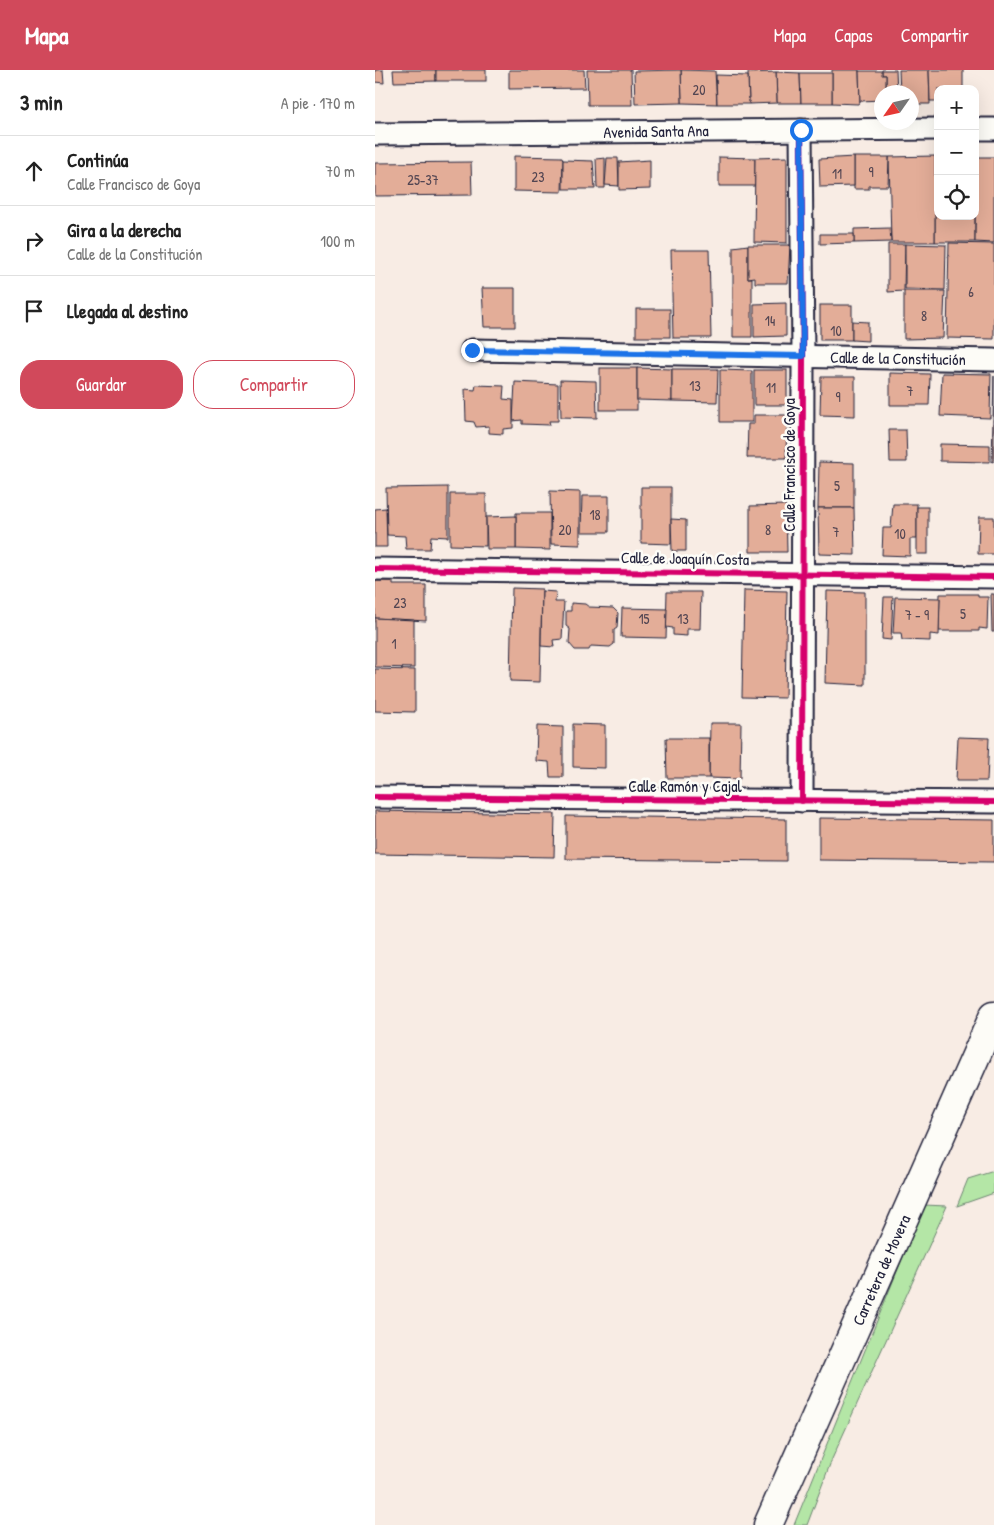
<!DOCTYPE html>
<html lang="es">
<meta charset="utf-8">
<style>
body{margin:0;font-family:"Patrick Hand",sans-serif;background:#f6f6f6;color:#222}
.controls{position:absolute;right:15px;top:15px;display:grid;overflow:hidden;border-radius:10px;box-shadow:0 5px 20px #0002}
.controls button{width:45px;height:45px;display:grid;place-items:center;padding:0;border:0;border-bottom:1px solid #e0e0e0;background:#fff;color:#222;font:25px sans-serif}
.compass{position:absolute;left:499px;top:15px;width:45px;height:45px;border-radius:50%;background:#fff;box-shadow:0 5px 20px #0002;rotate:236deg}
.stop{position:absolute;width:15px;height:15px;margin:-11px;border:4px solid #1a73e8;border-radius:50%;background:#fff}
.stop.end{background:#1a73e8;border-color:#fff;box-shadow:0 1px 5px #0008}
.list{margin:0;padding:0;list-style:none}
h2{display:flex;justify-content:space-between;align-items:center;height:65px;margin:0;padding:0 20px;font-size:21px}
h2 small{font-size:16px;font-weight:400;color:#767676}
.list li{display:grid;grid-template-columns:32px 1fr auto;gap:15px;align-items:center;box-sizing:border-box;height:70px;padding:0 20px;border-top:1px solid #e0e0e0}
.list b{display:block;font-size:19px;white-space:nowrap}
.list p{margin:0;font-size:16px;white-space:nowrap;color:#767676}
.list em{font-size:16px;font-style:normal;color:#767676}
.actions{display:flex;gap:10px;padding:15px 20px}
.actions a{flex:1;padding:11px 0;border:1px solid #d1495b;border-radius:20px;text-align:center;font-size:18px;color:#d1495b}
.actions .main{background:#d1495b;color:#fff}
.icon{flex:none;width:28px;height:28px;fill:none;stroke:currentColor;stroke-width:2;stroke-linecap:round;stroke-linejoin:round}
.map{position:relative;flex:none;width:619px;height:1455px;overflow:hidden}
header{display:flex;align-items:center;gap:30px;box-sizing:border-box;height:70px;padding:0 25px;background:#d1495b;color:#fff}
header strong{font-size:24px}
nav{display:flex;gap:28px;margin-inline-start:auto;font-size:18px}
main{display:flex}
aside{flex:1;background:#fff}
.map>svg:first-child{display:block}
.green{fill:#b4e6a6;stroke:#6b8470}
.building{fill:#e3ad98;stroke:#22223b}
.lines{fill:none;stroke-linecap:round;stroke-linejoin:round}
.minor-casing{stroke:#22223b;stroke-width:25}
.major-casing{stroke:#22223b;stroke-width:31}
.minor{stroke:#fdfcf7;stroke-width:21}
.major{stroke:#fdfcf7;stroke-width:28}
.cycleway-casing{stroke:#fdfcf7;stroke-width:9}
.cycleway{stroke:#d6006c;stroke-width:6}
.route{stroke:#1a73e8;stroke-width:6}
.labels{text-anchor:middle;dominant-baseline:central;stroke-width:5;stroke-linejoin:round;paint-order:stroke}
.number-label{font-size:14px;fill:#524552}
.street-label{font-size:16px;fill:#22223b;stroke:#fdfcf7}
</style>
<header>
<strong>Mapa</strong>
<nav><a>Mapa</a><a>Capas</a><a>Compartir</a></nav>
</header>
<main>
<aside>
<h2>3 min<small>A pie · 170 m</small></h2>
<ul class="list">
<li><svg class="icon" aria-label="ahead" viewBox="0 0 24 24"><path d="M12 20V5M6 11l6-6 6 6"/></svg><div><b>Continúa</b><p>Calle Francisco de Goya</p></div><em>70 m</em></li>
<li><svg class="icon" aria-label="right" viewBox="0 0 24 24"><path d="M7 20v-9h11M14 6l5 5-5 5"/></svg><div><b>Gira a la derecha</b><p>Calle de la Constitución</p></div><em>100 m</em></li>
<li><svg class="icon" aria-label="arrive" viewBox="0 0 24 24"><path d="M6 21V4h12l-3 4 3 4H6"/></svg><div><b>Llegada al destino</b></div></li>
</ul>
<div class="actions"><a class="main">Guardar</a><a>Compartir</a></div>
</aside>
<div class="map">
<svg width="619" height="1455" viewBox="0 0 619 1455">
<rect width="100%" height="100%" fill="#f8ece4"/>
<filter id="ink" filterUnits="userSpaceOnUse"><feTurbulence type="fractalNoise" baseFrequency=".02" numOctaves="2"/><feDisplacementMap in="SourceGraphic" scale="10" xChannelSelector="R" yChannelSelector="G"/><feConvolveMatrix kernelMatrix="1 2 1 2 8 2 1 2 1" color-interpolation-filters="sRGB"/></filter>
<g filter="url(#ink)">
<g class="green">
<polygon points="619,1101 619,1123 582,1136 593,1109"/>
<polygon points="549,1135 572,1136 457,1389 432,1455 419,1455"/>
</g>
<g class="building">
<polygon points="0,0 8,0 9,13 0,12"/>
<polygon points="18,0 61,0 61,11 19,12"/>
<rect x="61" y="0" width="50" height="11"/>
<polygon points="134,0 209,0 210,18 134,19"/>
<polygon points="212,0 256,0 257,35 213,35"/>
<polygon points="306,0 340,1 342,34 307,33"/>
<polygon points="306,0 307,33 260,34 259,1"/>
<polygon points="457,0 484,0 485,31 483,34 457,33"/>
<polygon points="507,0 521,0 522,22 511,22 511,5 507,5"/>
<polygon points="524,0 554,0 555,34 536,34 536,22 525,22"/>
<polygon points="554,0 588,0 588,19 563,19 563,31 555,31"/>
<polygon points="484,1 507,1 507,5 511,5 511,22 507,22 507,30 485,31"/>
<polygon points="401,2 425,3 426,33 402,33"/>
<polygon points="401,2 402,33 374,34 373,3"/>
<polygon points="425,3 457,3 457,33 426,33"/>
<polygon points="341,5 373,6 374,34 342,34"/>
<polygon points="139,86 187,87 188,90 187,122 139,121"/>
<polygon points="560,86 563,86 563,146 600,146 600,172 560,172"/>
<polygon points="560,86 560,172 516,172 514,87"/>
<polygon points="344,87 380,88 380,116 344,116"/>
<polygon points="412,87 412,173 379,172 380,88"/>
<polygon points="479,87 514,87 513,116 494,116 494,119 479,119"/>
<polygon points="479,87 479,116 445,117 444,89"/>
<polygon points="601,87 619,87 619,173 600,172"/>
<polygon points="230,88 230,118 222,118 221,89"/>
<polygon points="232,88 243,88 244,116 230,115"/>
<polygon points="188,90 218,91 220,119 188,119"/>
<polygon points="275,90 275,119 244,120 244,92"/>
<polygon points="96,92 97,125 0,126 0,93"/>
<polygon points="515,158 516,172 479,173 479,159"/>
<polygon points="445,164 479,164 479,173 445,174"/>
<polygon points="574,173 619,174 619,269 572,268"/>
<polygon points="513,174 530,174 529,221 513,222"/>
<polygon points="530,174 571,175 570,220 530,219"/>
<polygon points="373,175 373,208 377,208 377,267 358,267 358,177"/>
<polygon points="373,175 415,175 413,213 380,213 380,207 373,208"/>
<polygon points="296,180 334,180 336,268 298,268"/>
<polygon points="107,218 140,218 140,257 109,257"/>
<polygon points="529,221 570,221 568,268 529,269"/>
<polygon points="411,233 411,266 379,267 379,234"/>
<rect x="445" y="235" width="32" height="35"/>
<rect x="261" y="239" width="34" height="28"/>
<polygon points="477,251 493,252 493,271 477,270"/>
<rect x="225" y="298" width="37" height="42"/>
<polygon points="262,298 297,299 297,331 262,330"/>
<polygon points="297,299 343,299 342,332 297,331"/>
<polygon points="345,300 377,301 377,352 345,352"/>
<rect x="379" y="300" width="33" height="35"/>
<polygon points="515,303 555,304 554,335 515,335"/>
<polygon points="567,303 616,304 615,348 565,346"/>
<polygon points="619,306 619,391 617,392"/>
<polygon points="446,307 480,307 480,346 445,345"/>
<polygon points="185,310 221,311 222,348 186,347"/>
<polygon points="140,312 183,314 183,351 174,351 175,355 147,354 147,350 138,351"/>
<polygon points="101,315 129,316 128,329 138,330 138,358 128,359 128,364 114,363 114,356 101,357 99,352 91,351 90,319 100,320"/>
<polygon points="379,345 412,345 411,388 372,388 373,354 379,354"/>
<polygon points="514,360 531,360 532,392 515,392"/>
<polygon points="565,374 615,375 615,392 565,391"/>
<polygon points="444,392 479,393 479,438 443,438"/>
<polygon points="73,417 73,467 56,466 55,479 31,479 30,466 12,465 11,418"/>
<polygon points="266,417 296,417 296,474 266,473"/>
<polygon points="175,421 205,422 205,475 176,474"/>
<polygon points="75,424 111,424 111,476 75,475"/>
<polygon points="207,426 234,426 234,462 206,462"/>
<polygon points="518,434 542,434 542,469 535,469 535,486 507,485 508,458 516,458"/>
<polygon points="411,435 412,482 375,482 375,436"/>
<rect x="542" y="437" width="11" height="47"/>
<polygon points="11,438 12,477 0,477 0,439"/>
<polygon points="443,438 479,438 480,485 444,484"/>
<polygon points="141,443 175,443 175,480 141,479"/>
<polygon points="141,446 141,479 112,479 111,447"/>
<polygon points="604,447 619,447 619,484 603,484"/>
<polygon points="296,449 311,450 311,481 297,481"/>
<polygon points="0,511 18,511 18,515 51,515 51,551 0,548"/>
<polygon points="137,518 167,519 165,612 135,611"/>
<polygon points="369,520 412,521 410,628 367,627"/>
<polygon points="167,521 181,522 180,532 189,532 187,569 178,570 179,577 166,576"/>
<polygon points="452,521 490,522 490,615 450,613"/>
<polygon points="292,522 326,522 325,559 312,559 312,566 298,565 298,558 291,557"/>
<polygon points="565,524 603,524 603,527 613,527 612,559 604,558 604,561 564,561"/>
<polygon points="616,524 619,524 619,562 617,562"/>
<polygon points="509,527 518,527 516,570 507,569"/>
<polygon points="520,527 565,528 564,565 555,564 555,571 527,570 526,563 518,563"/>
<polygon points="196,533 210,534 214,537 238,538 243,543 242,558 239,560 239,574 235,577 216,576 214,580 200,580 194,573 195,559 191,556 191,541 196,541"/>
<polygon points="247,538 292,539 291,568 246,567"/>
<polygon points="0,548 39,550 39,598 0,597"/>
<polygon points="0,599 40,600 40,642 0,641"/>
<polygon points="335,653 366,653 365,709 334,708"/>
<polygon points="198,654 230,655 230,698 198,697"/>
<polygon points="162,656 188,657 188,707 175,707 174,692 161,691"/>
<polygon points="583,667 614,668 612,711 581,711"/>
<polygon points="291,668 334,668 334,708 292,708"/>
<polygon points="0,741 180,744 179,787 0,784"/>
<polygon points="191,746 411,749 411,791 191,789"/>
<polygon points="444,748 619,750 619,792 444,790"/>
</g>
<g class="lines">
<defs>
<g id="minor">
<polyline points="600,59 619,59"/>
<polyline points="426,60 428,286 427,731"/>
<polyline points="0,64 563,59"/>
<polyline points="97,280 619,290"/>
<polyline points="0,499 619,507"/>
<polyline points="0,727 619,732"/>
</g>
<polyline id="major" points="393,1455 619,945"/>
</defs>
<use href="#minor" class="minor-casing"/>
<use href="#major" class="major-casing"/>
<use href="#minor" class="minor"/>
<use href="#major" class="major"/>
<defs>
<g id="cycleway">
<polyline points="426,60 428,286 427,731"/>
<polyline points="0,499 619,507"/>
<polyline points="0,727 619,732"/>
</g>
</defs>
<use href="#cycleway" class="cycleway-casing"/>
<use href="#cycleway" class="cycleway"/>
</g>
</g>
<g class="lines" filter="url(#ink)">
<polyline class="route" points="97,280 428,286 426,60"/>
</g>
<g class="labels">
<g class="number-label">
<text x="324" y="19">20</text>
<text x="496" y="101">9</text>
<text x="462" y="103">11</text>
<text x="163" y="106">23</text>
<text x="48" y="109">25-37</text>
<text x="596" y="221">6</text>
<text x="549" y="245">8</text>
<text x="395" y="250">14</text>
<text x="461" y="260">10</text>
<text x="320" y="315">13</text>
<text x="396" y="317">11</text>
<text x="535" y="320">7</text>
<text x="463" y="326">9</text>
<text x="462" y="415">5</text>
<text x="220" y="444">18</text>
<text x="190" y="459">20</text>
<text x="393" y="459">8</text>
<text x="461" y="461">7</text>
<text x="525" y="463">10</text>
<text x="25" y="532">23</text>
<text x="588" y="543">5</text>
<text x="542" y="544">7 - 9</text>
<text x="269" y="548">15</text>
<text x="308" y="548">13</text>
<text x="19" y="573">1</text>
</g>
<g class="street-label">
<text transform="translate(281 61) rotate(-1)">Avenida Santa Ana</text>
<text transform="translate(523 288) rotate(1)">Calle de la Constitución</text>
<text transform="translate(414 395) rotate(-90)">Calle Francisco de Goya</text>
<text transform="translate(310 488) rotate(1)">Calle de Joaquín Costa</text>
<text x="310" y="716">Calle Ramón y Cajal</text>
<text transform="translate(506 1200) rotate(-66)">Carretera de Movera</text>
</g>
</g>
</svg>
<div class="controls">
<button>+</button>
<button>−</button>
<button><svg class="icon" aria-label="locate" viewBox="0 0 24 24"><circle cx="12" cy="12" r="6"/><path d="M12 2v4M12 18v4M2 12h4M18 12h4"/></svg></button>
</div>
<svg class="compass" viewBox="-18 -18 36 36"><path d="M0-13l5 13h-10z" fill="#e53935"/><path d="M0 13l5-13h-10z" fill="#767676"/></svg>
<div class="stop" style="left:426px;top:60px"></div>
<div class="stop end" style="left:97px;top:280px"></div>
</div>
</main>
